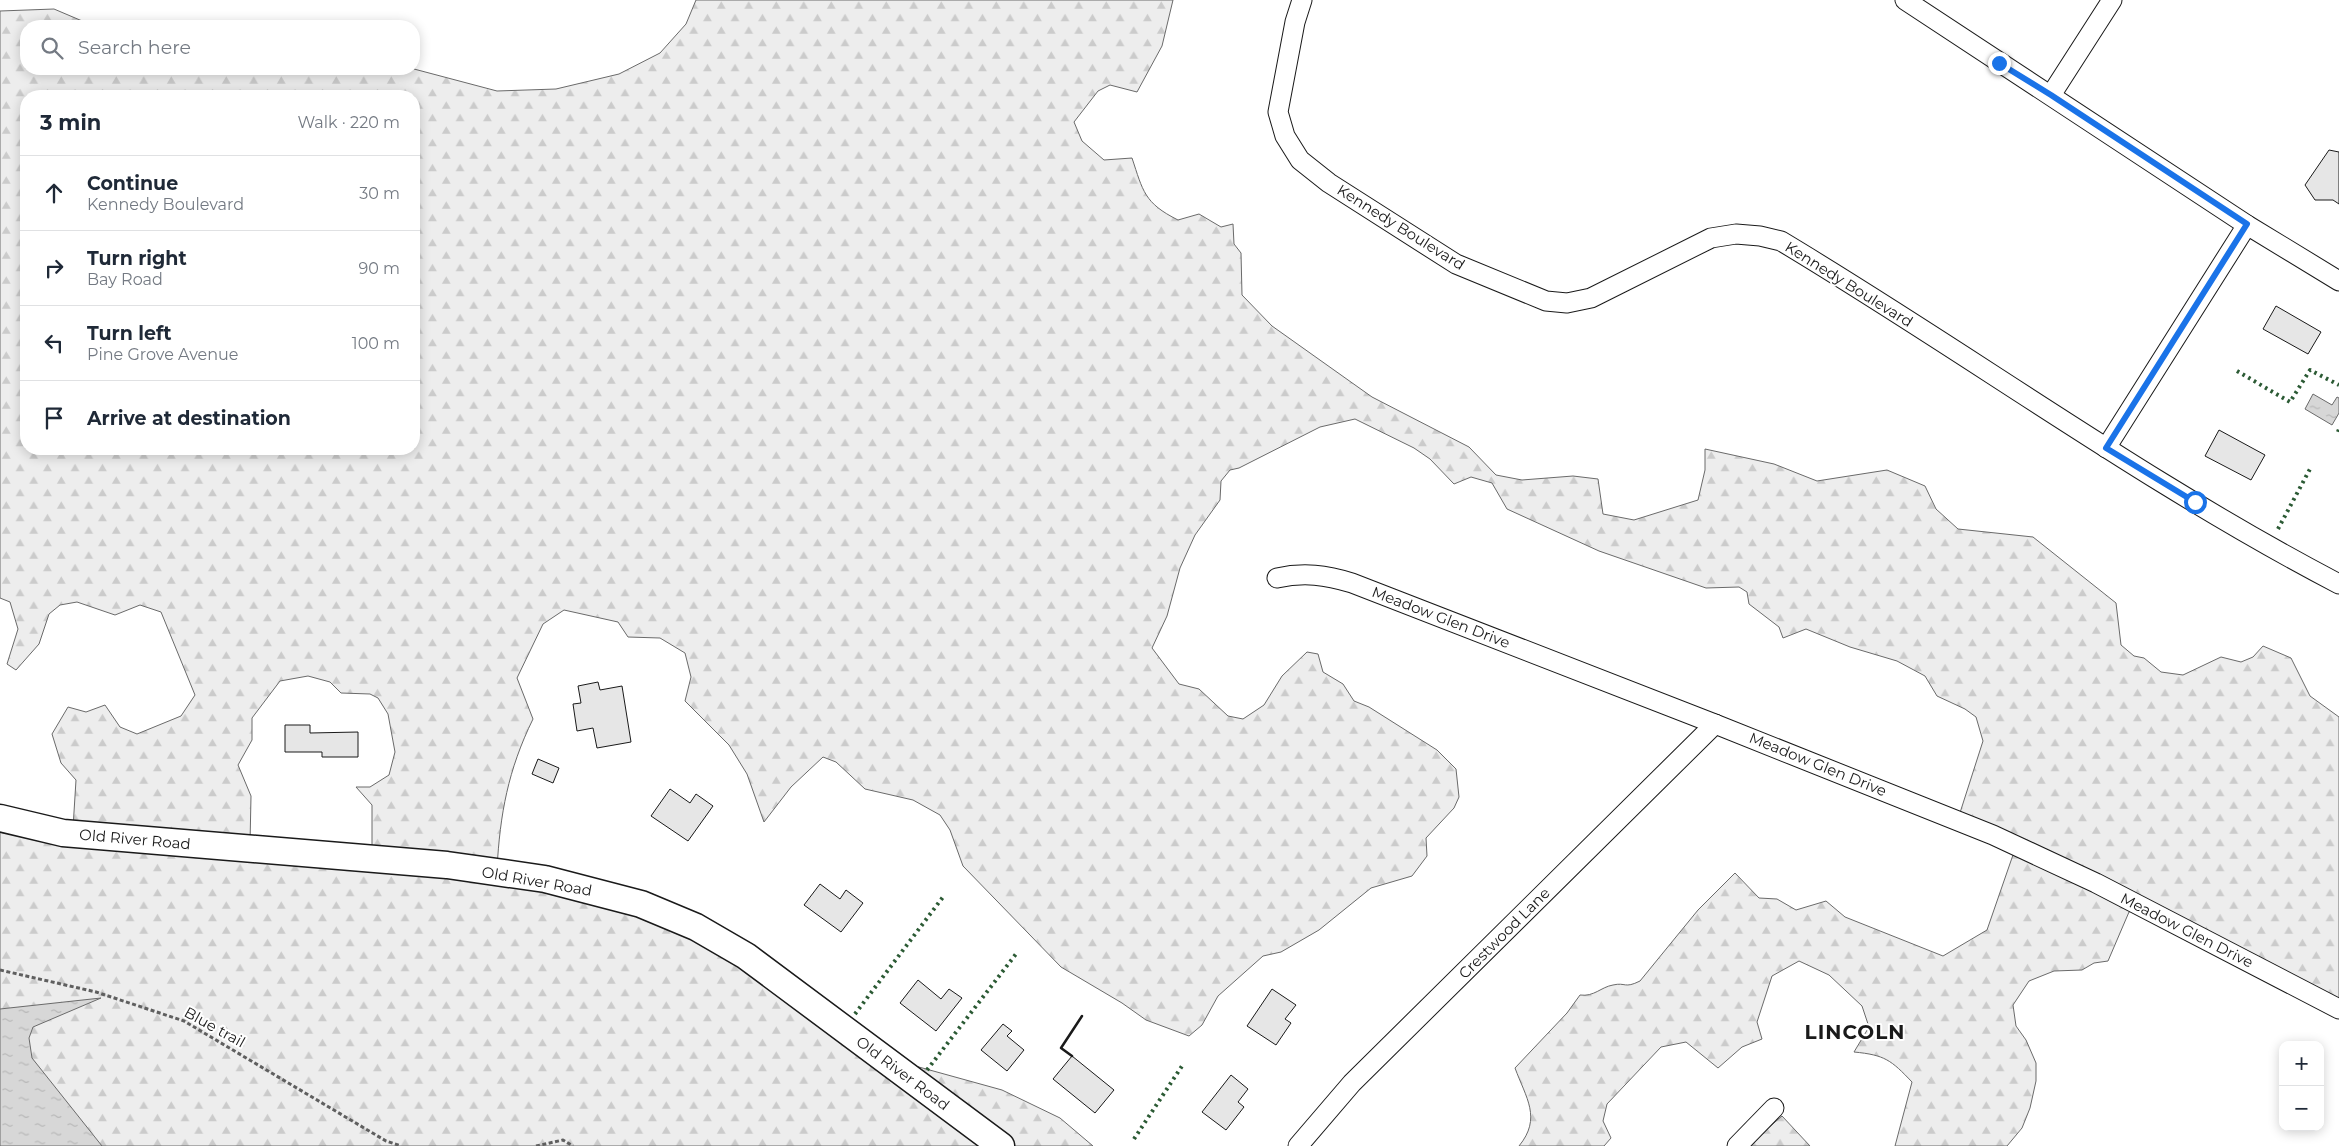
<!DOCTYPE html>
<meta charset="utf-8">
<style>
body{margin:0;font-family:Montserrat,sans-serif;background:#f2f2f3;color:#1f2937}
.controls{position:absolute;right:15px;bottom:15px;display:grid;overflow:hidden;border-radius:10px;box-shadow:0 2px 12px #0003}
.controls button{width:45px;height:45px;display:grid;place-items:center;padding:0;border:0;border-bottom:1px solid #e0e1e3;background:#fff;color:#1f2937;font:25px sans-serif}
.stop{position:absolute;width:15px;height:15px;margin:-11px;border:4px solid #1a73e8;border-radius:50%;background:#fff}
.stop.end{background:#1a73e8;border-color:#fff;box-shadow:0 1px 5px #0008}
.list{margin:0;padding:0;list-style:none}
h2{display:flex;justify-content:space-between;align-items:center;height:65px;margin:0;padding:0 20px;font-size:21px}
h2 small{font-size:16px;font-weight:400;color:#747a83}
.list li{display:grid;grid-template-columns:32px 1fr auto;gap:15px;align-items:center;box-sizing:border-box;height:75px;padding:0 20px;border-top:1px solid #e0e1e3}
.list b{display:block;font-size:19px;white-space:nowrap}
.list p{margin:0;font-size:16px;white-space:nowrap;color:#747a83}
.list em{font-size:16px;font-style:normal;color:#747a83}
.icon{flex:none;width:28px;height:28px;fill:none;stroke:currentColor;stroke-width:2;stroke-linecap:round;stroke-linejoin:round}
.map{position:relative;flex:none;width:2339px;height:1146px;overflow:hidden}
.search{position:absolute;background:#fff;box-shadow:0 2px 12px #0003;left:20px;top:20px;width:400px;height:55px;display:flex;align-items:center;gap:12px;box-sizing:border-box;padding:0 18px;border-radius:20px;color:#747a83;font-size:19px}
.panel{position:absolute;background:#fff;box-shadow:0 2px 12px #0003;left:20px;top:90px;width:400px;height:365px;border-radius:20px}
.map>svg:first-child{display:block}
.forest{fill:url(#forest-firs);stroke:#6a6a6a;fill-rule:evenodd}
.water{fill:url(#water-ripples);stroke:#6a6a6a}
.building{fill:#e6e6e6;stroke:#1a1a1a}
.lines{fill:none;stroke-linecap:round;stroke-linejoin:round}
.minor-casing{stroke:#1a1a1a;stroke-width:21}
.secondary-casing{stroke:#1a1a1a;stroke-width:29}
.path{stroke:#5f5f5f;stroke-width:3;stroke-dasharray:4 2.5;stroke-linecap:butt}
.minor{stroke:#fff;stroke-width:19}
.secondary{stroke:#fff;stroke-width:26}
.hedge{stroke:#2b5a34;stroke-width:4;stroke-dasharray:2.5 4;stroke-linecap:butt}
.wall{stroke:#1a1a1a;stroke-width:2.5}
.route{stroke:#1a73e8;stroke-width:6}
.labels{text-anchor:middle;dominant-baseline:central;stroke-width:4;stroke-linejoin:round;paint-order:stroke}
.street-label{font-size:15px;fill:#1a1a1a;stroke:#fff}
.district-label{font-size:20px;font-weight:bold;letter-spacing:1px;fill:#1a1a1a;stroke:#fff}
</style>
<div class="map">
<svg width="2339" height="1146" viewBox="0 0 2339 1146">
<defs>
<pattern id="forest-firs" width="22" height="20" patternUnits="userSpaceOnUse" patternTransform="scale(1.25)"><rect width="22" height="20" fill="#ededed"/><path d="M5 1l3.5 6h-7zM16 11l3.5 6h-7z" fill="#cbcbcb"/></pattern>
<pattern id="water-ripples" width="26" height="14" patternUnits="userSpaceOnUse" patternTransform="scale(1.25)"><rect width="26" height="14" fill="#d7d7d7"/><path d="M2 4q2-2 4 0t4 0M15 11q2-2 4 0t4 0" fill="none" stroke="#b8b8b8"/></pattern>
</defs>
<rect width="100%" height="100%" fill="#fff"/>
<g class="forest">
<path d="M696 0H1173L1162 46 1137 92 1110 85 1098 91 1074 122 1082 141 1104 160 1132 158C1143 191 1144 203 1178 220L1199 214 1221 227 1233 224 1234 244 1241 253 1242 295 1272 326 1372 397 1469 447 1496 475 1522 480 1573 476 1598 479 1603 514 1634 520 1698 500 1705 470V449L1774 464 1817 481 1887 470 1925 486 1936 509 1958 529 2033 537 2116 603 2121 645 2134 656 2144 658 2161 672 2183 675 2221 657 2241 662 2253 657 2263 646 2291 658 2310 696 2339 717V1015L2135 910 2129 912 2108 961 2094 963 2082 970 2054 971 2029 981 2013 1005 2016 1026 2026 1040 2036 1063V1081L2030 1108 2022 1128 2007 1146H1895L1912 1082C1891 1060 1885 1055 1854 1052L1869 1027 1862 1006 1829 975 1799 961 1772 976 1757 1022 1762 1039 1742 1047 1718 1068 1686 1042 1661 1047 1607 1104 1603 1121 1611 1138 1604 1146H1519C1542 1118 1526 1098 1515 1068L1567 1013 1580 995C1594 997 1601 987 1613 985 1626 982 1624 989 1640 981L1698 910 1735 873 1759 898 1777 899 1796 910 1826 901 1845 917 1943 956 1987 930 2014 852 1958 819 1983 741 1976 717 1965 709 1937 696 1925 676 1897 661 1850 647 1806 629 1783 638 1779 627 1749 604 1747 592 1739 587 1706 588 1599 551 1507 509 1492 483 1471 477 1454 484 1430 459 1414 448 1355 419 1320 427 1239 468 1230 470 1221 481 1220 500 1195 535 1180 568 1167 616 1152 648 1179 684 1199 689 1228 716 1243 719 1264 705 1282 676 1307 652 1318 654 1323 672 1343 684 1354 701 1369 707 1437 750 1456 769 1459 797 1454 808 1426 838 1427 856 1412 876 1371 888 1319 930 1281 952 1263 956 1218 996 1202 1025 1189 1036 1146 1020 1122 1003 1061 967 963 866 950 830 940 815 913 800 865 789 836 762 823 757 791 787 764 822 747 774 729 745 685 701 691 677 685 653 660 638 628 637 618 622 564 610 543 624 517 678 533 719C508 770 500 814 497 869L545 878 744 956 997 1146H96L0 1015V817L73 828 76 780 61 763 52 734 68 707 86 712 105 705 120 727 137 734 181 716 195 695 161 612 140 605 115 615 77 602 60 605 49 614 39 644 16 670 7 664 18 629 10 602 0 598V11L54 9 94 26H26V69H414L497 91 556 89 619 74 660 53 686 24ZM26 96H414V449H26ZM308 676 330 682 341 693 370 694 378 698 388 714 395 752 389 775 370 787H356L372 805V853L250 844 251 796 238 765 252 740V718L280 681Z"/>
<polygon points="908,1064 1002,1090 1060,1118 1093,1146 1001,1146"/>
<polygon points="1782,1116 1810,1146 1747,1146"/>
</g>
<g class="water">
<polygon points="2313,394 2332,405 2337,397 2339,398 2339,413 2332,425 2305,409"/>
<polygon points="101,998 33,1027 29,1038 32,1058 102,1146 0,1146 0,1009"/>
</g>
<g class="building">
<polygon points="2329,150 2339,152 2339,204 2333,200 2315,200 2305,185"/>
<polygon points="2276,306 2321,332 2308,354 2263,329"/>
<polygon points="2219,430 2265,455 2251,480 2205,456"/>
<polygon points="598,682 600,690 622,686 631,742 597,748 593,728 577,731 573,704 581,703 578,686"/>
<polygon points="285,725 310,725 310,733 358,732 358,757 322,757 322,752 285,752"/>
<polygon points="538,759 559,768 553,783 532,774"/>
<polygon points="670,789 690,803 696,794 713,806 688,841 651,816"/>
<polygon points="820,884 840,899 846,890 863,903 841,932 804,905"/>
<polygon points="918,980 941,999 949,989 962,998 936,1031 900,1003"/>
<polygon points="1272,989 1296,1005 1285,1019 1291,1023 1276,1045 1247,1026"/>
<polygon points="1003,1024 1012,1031 1007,1036 1024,1050 1007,1071 981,1050"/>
<polygon points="1072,1056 1114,1090 1095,1113 1053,1079"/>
<polygon points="1231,1075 1248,1089 1238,1102 1244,1107 1226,1130 1202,1112"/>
</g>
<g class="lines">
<defs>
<g id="minor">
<path d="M1302 0 1295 22 1278 112 1285 136 1300 160 1329 183 1456 264 1546 301 1567 303 1591 298 1711 238 1736 234 1760 236 1781 241C1968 353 2145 483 2339 584"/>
<polyline points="1905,0 2247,225 2339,281"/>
<polyline points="2051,95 2112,0"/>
<polyline points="2106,448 2247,225"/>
<path d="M1277 578C1304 572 1326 575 1352 583L1715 724 1993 835 2096 883 2339 1009"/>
<polyline points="1298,1146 1352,1083 1715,724"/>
<polyline points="1737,1146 1774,1108"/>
</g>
<polyline id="secondary" points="0,818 63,833 447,865 545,879 641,904 696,927 746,956 1001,1146"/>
</defs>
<use href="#minor" class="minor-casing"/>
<use href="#secondary" class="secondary-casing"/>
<g class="path">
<polyline points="0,970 96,992 184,1021 386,1141 401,1146"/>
<polyline points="536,1146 563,1140 573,1146"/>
</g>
<use href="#minor" class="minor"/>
<use href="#secondary" class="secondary"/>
<g class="hedge">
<polyline points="2237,371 2290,402 2310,370 2339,385"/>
<polyline points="2338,432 2339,429"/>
<polyline points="2278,529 2310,469"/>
<polyline points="855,1014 943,897"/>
<polyline points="927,1070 1016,954"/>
<polyline points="1134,1139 1182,1066"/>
</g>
<polyline class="wall" points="1072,1056 1061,1048 1082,1016"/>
</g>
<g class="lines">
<polyline class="route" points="1999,63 2051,95 2247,224 2106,448 2195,502"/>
</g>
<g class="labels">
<g class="street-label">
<text transform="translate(1401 227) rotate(32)">Kennedy Boulevard</text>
<text transform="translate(1849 284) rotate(32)">Kennedy Boulevard</text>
<text transform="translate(1441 617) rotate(21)">Meadow Glen Drive</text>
<text transform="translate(1818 764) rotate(22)">Meadow Glen Drive</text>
<text transform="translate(135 839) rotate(5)">Old River Road</text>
<text transform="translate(537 881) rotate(10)">Old River Road</text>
<text transform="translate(2187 930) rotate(27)">Meadow Glen Drive</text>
<text transform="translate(1504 933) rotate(-45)">Crestwood Lane</text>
<text transform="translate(215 1027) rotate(29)">Blue trail</text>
<text transform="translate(903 1073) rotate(37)">Old River Road</text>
</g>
<g class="district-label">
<text x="1855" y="1032">LINCOLN</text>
</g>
</g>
</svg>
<div class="controls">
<button>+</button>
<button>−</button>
</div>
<div class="stop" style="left:2195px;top:502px"></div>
<div class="stop end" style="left:1999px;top:63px"></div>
<div class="search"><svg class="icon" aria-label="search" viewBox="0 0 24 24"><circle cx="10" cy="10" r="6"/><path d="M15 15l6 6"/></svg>Search here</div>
<section class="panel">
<h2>3 min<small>Walk · 220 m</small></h2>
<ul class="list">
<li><svg class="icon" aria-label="ahead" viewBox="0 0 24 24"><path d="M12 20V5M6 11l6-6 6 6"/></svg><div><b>Continue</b><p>Kennedy Boulevard</p></div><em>30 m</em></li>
<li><svg class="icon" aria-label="right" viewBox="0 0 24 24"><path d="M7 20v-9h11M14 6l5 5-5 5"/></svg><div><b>Turn right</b><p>Bay Road</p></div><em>90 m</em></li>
<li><svg class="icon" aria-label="left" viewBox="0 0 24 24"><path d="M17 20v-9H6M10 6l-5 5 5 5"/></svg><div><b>Turn left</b><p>Pine Grove Avenue</p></div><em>100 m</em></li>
<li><svg class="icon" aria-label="arrive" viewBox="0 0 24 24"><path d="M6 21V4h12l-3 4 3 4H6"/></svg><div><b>Arrive at destination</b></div></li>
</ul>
</section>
</div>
